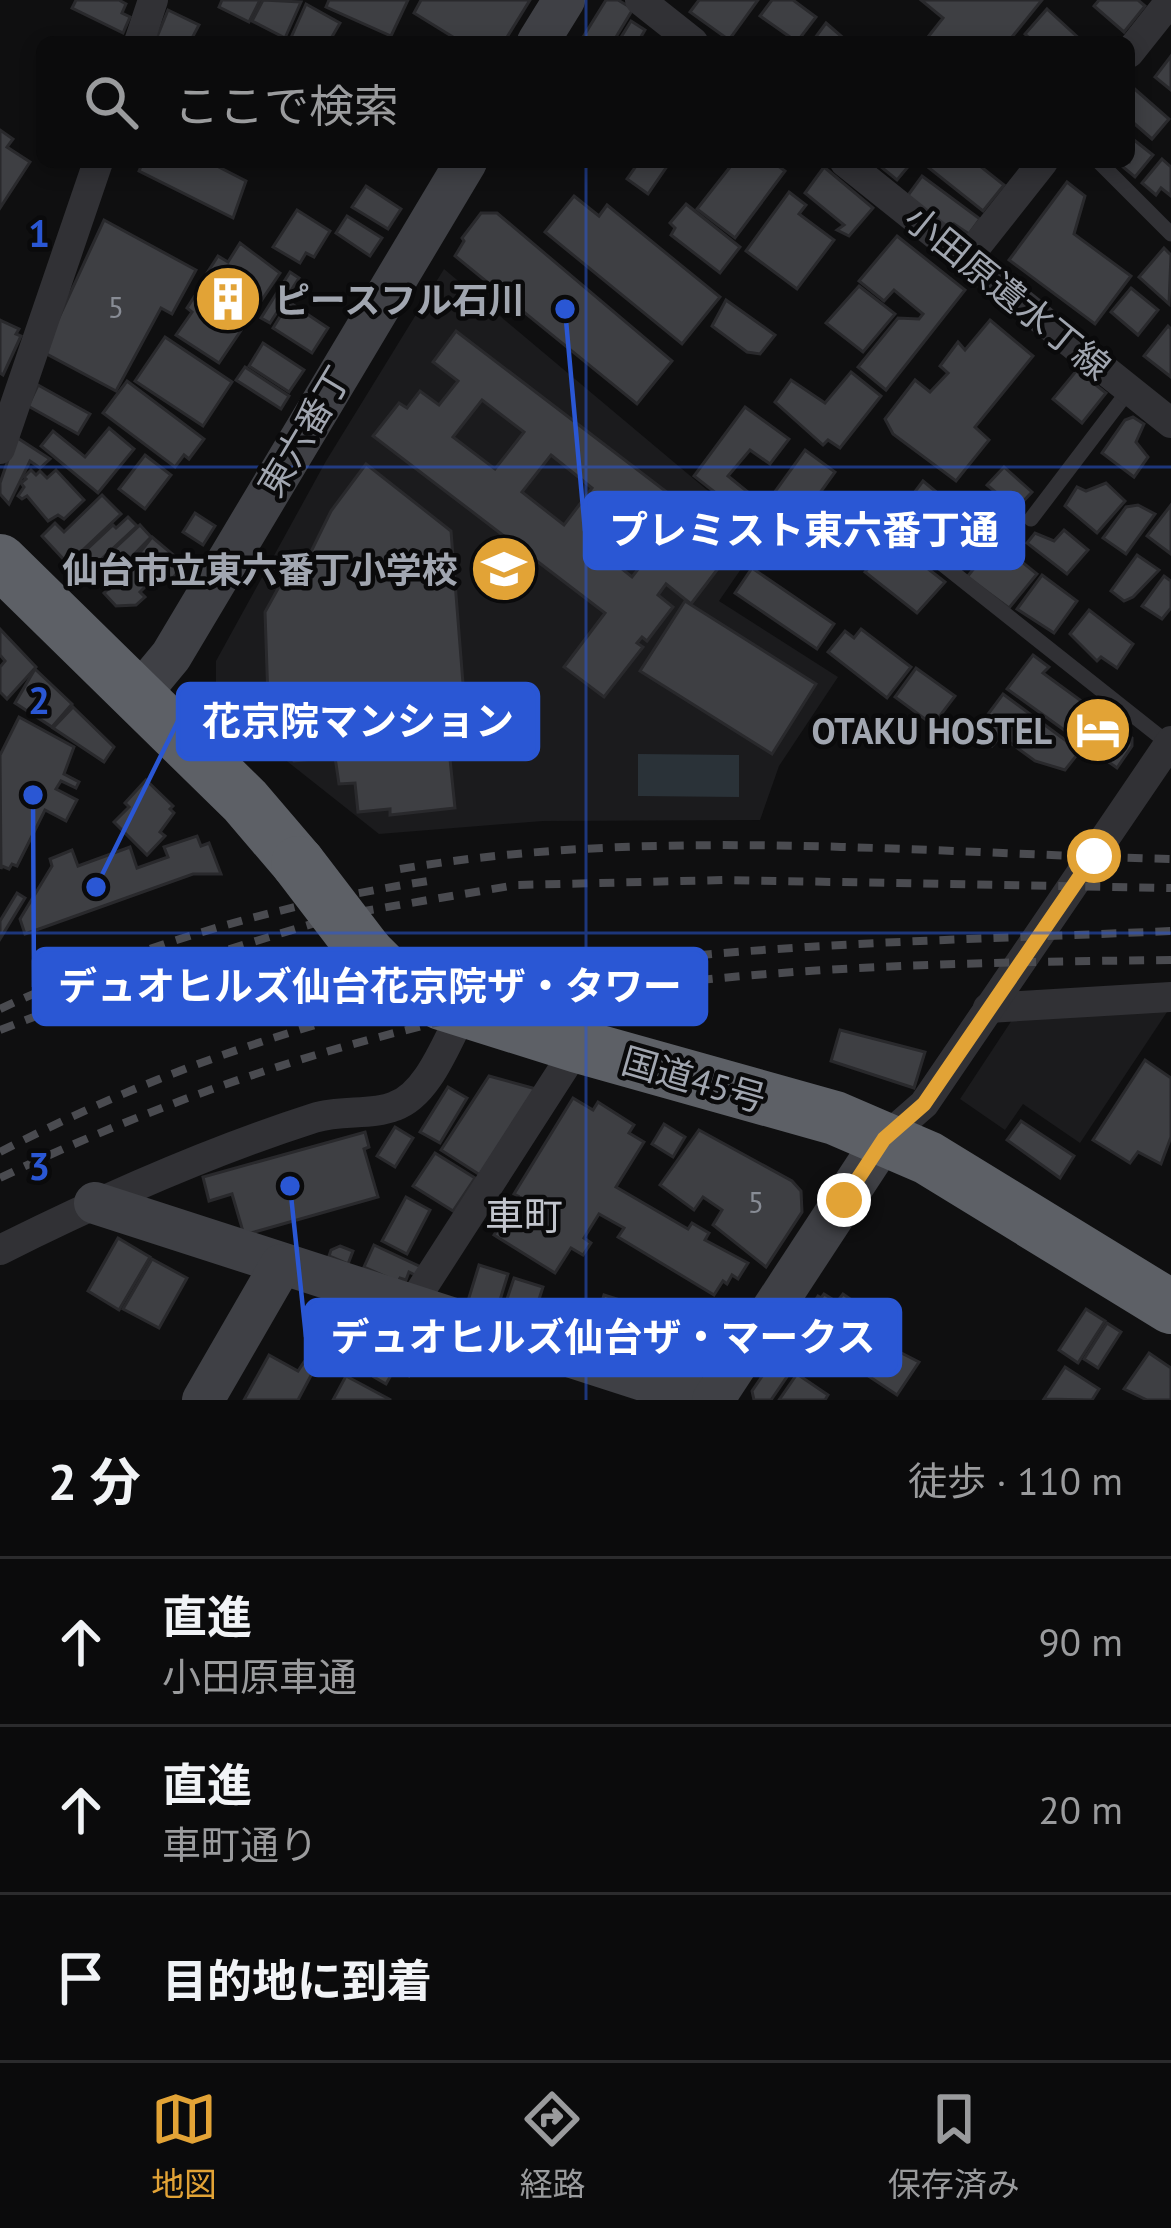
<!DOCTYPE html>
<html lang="ja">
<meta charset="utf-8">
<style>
body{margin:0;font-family:"PT Sans","Noto Sans JP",sans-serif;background:#141415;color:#f1f3f6}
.stop{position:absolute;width:36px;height:36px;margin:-27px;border:9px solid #e2a336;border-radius:50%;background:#fff}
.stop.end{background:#e2a336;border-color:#fff;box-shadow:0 3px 12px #0008}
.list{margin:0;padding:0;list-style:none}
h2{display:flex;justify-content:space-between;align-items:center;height:156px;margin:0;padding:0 48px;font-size:51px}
h2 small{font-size:39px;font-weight:400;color:#9a9b9d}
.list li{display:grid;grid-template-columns:78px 1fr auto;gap:36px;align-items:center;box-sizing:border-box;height:168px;padding:0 48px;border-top:3px solid #2b2b2d}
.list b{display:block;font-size:45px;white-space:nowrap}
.list p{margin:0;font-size:39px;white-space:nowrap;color:#9a9b9d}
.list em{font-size:39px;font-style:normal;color:#9a9b9d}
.icon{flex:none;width:66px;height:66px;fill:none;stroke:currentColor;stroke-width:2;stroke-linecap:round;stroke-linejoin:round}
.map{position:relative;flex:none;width:1171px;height:1400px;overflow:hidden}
.search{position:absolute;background:#0b0b0c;box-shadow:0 6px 18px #0003;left:36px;right:36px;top:36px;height:132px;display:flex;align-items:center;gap:30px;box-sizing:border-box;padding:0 42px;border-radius:18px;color:#9a9b9d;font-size:45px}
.sheet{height:660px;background:#0b0b0c}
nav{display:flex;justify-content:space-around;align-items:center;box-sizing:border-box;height:168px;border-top:3px solid #2b2b2d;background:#0b0b0c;font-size:33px;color:#9a9b9d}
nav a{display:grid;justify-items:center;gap:6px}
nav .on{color:#e2a336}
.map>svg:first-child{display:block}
.built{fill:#1b1b1d}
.water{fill:#2a3238}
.building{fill:#3e3f43;stroke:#29292c;stroke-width:3;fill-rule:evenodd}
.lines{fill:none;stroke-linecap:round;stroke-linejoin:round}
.lane{stroke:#313135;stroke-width:15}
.street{stroke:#313135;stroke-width:30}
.secondary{stroke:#3f4045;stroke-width:42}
.highway{stroke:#5d6066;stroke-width:54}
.rail{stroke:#4a4b50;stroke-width:8;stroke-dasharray:15 12;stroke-linecap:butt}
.highway-bridge{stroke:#5d6066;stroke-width:54}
.route{stroke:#e2a336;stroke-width:15}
.grid{fill:none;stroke:#2a57d4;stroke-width:3;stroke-opacity:0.55}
.labels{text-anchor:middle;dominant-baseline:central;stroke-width:9;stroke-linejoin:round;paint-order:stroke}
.number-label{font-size:30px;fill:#888c95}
.street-label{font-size:36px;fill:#a1a6b0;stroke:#0a0a0b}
.poi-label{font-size:36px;font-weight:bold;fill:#a1a6b0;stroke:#0a0a0b;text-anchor:end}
.neighbourhood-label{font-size:39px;fill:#c2c5cd;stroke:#0a0a0b}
.grid-label{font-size:39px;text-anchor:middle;font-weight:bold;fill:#2a57d4;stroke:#0a0a0b;stroke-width:9;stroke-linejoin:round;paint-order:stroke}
.leader{fill:none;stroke:#2a57d4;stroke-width:4.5}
.callout-dot{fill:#2a57d4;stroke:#0a0a0b;stroke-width:4.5}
.callout{fill:#2a57d4;stroke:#2a57d4;stroke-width:4.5}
.callout-label{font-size:39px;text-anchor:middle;font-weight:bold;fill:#fff}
</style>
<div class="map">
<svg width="1171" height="1400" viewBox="0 0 1171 1400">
<rect width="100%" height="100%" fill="#0f0f10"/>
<g class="built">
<polygon points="444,269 763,537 719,601 838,677 779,766 760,820 543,821 379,834 216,705 216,661 326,461"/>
<polygon points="1171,1006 1080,1143 1023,1104 1005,1130 960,1099 1012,1020"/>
</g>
<polygon class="water" points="638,754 739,755 739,797 638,796"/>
<g class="building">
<polygon points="76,0 119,0 126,4 122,13 130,17 123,33 72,8"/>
<polygon points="222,0 260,0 249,22 219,7"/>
<polygon points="263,0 301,2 285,38 252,21"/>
<polygon points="329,0 408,0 391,36 326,7"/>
<polygon points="421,0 530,0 504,42 461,42 414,13"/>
<polygon points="606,0 618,0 633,9 613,42 580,42"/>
<polygon points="699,0 758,0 729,40 690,12"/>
<polygon points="772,0 793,0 816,17 797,42 760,16"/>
<polygon points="921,0 1042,0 1008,42 924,42 943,18"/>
<polygon points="1099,0 1138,0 1145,6 1124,32 1094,6"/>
<polygon points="306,4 340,23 329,42 289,42"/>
<polygon points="1047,9 1083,42 1034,42 1025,34"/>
<polygon points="168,10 199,25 190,42 155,42"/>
<polygon points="631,21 645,30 638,42 618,42"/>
<polygon points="826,23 848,42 812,42"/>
<polygon points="1171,56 1171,90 1155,77"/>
<polygon points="1129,84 1169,119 1152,139 1129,119"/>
<polygon points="0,130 13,139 7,147 30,162 0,208"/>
<polygon points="1129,136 1153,155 1135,177 1117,162 1129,162"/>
<polygon points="1162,159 1171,167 1171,196 1161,188 1156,195 1142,183"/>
<polygon points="143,162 209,162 246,181 233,218 139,171"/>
<polygon points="639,162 670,162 648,194 627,179"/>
<polygon points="734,162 773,162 785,171 735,238 697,209"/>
<polygon points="875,162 912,162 897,180"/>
<polygon points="933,162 975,162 1004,185 983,211 929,168"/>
<polygon points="824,167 873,208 849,236 837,230 844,225 805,193"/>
<polygon points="922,176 980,219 969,234 954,224 949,230 906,198"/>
<polygon points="1067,182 1085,196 1074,234 1131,276 1095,324 1009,260"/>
<polygon points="366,186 401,209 388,229 352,207"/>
<polygon points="789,192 806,205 799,214 834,240 797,289 746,251"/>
<polygon points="574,196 599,216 607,205 720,297 682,344 545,232"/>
<polygon points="686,204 740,247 720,273 671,235 675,228 670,223"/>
<polygon points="297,210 330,231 314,257 306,253 300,263 273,247"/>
<polygon points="481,213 497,213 672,361 637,404 455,256 464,241 462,238"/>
<polygon points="347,216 382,238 370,256 336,233"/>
<polygon points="104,220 196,270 172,314 161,308 116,391 43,352"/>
<polygon points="897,236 965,290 886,390 858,367 898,318 919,319 923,314 894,290 884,301 859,281"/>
<polygon points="240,243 280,273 219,363 176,335 192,312 187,308 202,285 210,289 216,279 207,273 218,256 228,262"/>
<polygon points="1164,248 1171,255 1169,304 1139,277"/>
<polygon points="290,272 299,278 270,323 261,318"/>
<polygon points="859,286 895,314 863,352 826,323"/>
<polygon points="1131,288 1158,310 1138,335 1111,312"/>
<polygon points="726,300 775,335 760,354 747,352 712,326"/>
<polygon points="289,302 328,328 312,353 273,328"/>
<polygon points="0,320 19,329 16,334 21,336 3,375 0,373"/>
<polygon points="990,320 1033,356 975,427 989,440 956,481 893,434 885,419 915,380 930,392 948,373 940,366 958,342 965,350"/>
<polygon points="1168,326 1171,329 1171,377 1144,356"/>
<path d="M456 331 736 545 691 604 666 584 658 595 673 607 647 641 642 637 637 643 643 647 604 697 564 667 605 613 373 436 399 403 407 408 420 391 439 405 458 381 433 362ZM482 400 524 432 495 469 453 437ZM551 455 592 488 564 525 522 492ZM620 508 661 540 632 577 591 544Z"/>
<polygon points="165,337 232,382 203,426 135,381"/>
<polygon points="263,343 304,370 289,392 249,366"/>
<polygon points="245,367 289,396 281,409 236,380"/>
<polygon points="1077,370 1106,393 1082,423 1053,399"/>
<polygon points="851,372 881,396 840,448 828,440 823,445 775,402 791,380 825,403"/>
<polygon points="127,381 204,439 189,459 184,455 175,467 103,413"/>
<polygon points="38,385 90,414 78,434 28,406"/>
<polygon points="745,407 789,439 770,464 750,450 728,476 749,493 735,508 694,476"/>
<polygon points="1133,417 1144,424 1136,442 1148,457 1134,477 1102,453 1125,420"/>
<polygon points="109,428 134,449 98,493 41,446 53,431 85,457"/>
<polygon points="16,437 50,459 40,468 30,461 9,504 0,494 0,483"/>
<polygon points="805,450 835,472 799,522 769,500"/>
<polygon points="145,455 171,475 145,509 119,489"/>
<polygon points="366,464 451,531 465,709 445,710 455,808 390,815 390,809 358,812 355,783 339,784 335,757 294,761 269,729 265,612 285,576 300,574 331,511"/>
<polygon points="1004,467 1032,492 1016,509 987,485"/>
<polygon points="31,470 36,475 40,471 47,478 56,470 84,500 64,519 58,515 48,521 27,496 22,499 18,496 24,487 21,483 26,479 24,477"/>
<polygon points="923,481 946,500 918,536 896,517"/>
<polygon points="1106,483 1125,501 1097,533 1065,506 1077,487 1086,491"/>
<polygon points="830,493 861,516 856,522 865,529 850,548 811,517"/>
<polygon points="102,495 121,514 68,564 42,536 55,523 64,532"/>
<polygon points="1138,505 1155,514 1126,554 1103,538 1126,507"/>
<polygon points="1171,505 1171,554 1147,536"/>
<polygon points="195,513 215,526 203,545 183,532"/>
<polygon points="128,517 137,526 80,579 68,567 113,525 116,528"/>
<polygon points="140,525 151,537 110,579 97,565"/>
<polygon points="1064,530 1088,550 1067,574 1027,543 1035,533 1054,541"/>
<polygon points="152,537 184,564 169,583 134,560"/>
<polygon points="891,540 945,582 917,613 865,572"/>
<polygon points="996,541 1037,574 1009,608 967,577"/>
<polygon points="1137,555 1159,570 1133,597 1124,601 1111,591"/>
<polygon points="134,564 150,582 140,592 145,597 136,605 116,606 104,593"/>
<polygon points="752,568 834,624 817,649 735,593"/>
<polygon points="1042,575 1077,601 1054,633 1017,609"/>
<polygon points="1164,576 1171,581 1171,608 1162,619 1142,606"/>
<polygon points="685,601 816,684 772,754 640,671"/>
<polygon points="1089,610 1133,644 1117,668 1101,657 1097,661 1070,634"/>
<polygon points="0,629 36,667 7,699 0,692 0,667 5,661 0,655"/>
<polygon points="861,629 911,667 887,698 828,652 845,631 854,638"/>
<polygon points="1033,655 1049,667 1043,673 1132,738 1132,746 1117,768 1007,689"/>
<polygon points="916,668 955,696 933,725 895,697"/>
<polygon points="35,669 72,704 52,727 15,703"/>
<polygon points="1003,694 1080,751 1065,770 1035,761 1001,736 992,746 974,733"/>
<polygon points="73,707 114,747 104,762 53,728"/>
<polygon points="19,717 74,747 64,774 79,782 76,788 61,781 56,789 77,800 66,821 45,810 17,866 12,864 9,869 2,866 1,869 0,755"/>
<polygon points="146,780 173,806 170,809 174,813 160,832 165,836 147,855 114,822 129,807 125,803"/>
<polygon points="197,836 201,846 209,843 221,874 193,874 25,934 20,919 52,866 50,859 72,850 78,866 130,847 137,868 168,857 164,847"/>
<polygon points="17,893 25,898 0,939 0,921"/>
<polygon points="840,1030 925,1052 914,1088 831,1061"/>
<polygon points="1145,1060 1171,1078 1171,1137 1161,1164 1138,1152 1130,1163 1093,1140"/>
<polygon points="489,1076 536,1089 480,1175 441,1150"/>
<polygon points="448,1087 467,1098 440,1143 420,1132"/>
<polygon points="573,1098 593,1110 598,1102 634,1125 629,1133 644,1142 616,1187 688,1229 692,1223 709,1233 705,1240 748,1263 738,1279 732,1275 727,1284 723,1281 714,1295 618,1237 624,1228 599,1214 584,1238 591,1243 583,1255 571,1248 555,1273 494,1235 518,1196 514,1194"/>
<polygon points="1021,1121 1074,1156 1060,1178 1007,1140"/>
<polygon points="664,1124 685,1137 673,1157 652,1144"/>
<polygon points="395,1127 413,1138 395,1167 377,1156"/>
<polygon points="699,1130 792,1181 801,1191 802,1212 766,1267 713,1225 722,1210 703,1197 694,1210 660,1185"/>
<polygon points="365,1132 369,1147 364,1149 378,1197 244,1235 232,1194 209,1201 203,1177"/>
<polygon points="435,1153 475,1178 453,1211 413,1186"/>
<polygon points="406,1197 430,1210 407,1254 382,1241"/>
<polygon points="118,1238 150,1257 119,1310 88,1291"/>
<polygon points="374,1245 421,1267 417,1276 409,1272 406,1280 400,1278 398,1282 364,1267"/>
<polygon points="340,1246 353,1251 348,1264 329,1256 331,1250"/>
<polygon points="152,1259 187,1278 159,1328 123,1309"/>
<polygon points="479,1265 508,1274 496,1313 467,1304"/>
<polygon points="514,1278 543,1287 531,1324 502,1314"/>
<polygon points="824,1294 837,1302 843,1294 856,1303 850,1312 869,1325 842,1367 793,1335 818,1296 821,1298"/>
<polygon points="604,1295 693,1323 680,1363 592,1334"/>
<polygon points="1086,1309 1105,1321 1078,1363 1059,1350"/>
<polygon points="405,1322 431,1337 409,1376 395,1368 386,1384 374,1377"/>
<polygon points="1107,1323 1121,1332 1098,1368 1084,1359"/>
<polygon points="880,1342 919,1362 897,1395 861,1371"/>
<polygon points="778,1353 795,1365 771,1400 754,1400 752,1391"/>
<polygon points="1149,1353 1171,1368 1171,1400 1147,1400 1124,1389"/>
<polygon points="269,1355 298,1371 304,1362 315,1368 298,1400 244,1400"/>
<polygon points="1065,1367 1099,1389 1092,1400 1044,1399"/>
<polygon points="797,1374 828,1395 825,1400 779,1400"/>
<polygon points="346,1376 391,1400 333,1400"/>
</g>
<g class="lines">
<g class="lane">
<polyline points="1099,162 1171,234"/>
<polyline points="1031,519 1129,390"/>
<polyline points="888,521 1169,744"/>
</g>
<g class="street">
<polyline points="640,0 693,42"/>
<polyline points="139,42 153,0"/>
<polyline points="1129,53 1171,0"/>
<polyline points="845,162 1171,423"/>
<polyline points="967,258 1043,162"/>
<polyline points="0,449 98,162"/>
<polyline points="988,1008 1171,997"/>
<polyline points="884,1139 924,1104 1171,741"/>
<path d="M0 1250C102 1199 205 1153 314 1118 341 1109 371 1116 395 1106 429 1094 447 1040 464 1010"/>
<polyline points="412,1304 578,1046"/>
</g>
<g class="secondary">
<polyline points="538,42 564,0"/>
<polyline points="137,697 171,656 466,162"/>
<polyline points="95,1203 705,1400"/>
<polyline points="203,1400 281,1265"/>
<polyline points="713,1400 884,1139"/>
</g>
<g class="highway">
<polyline points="0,561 245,801 298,863"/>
<polyline points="366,952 387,973 441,1003 578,1046 835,1118 928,1158 1171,1307"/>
</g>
<g class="rail">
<path d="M400 869C654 826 916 853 1171 859"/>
<path d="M0 1009C135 946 280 904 428 881"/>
<polyline points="0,1030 135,978 341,915 516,885 725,880 1171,888"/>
<path d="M0 1152C100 1100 204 1058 312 1026 588 942 886 944 1171 931"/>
<path d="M0 1178C194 1085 402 1018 616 990 800 965 986 962 1171 960"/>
</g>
<polyline class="highway-bridge" points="298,863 366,952"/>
</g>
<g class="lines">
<polyline class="route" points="844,1200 884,1139 924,1104 1094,856"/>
</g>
<path class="grid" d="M586 0V42M586 162V1400M0 467H1171M0 933H1171"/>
<defs>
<symbol id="building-disc" viewBox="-11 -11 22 22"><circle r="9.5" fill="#e2a336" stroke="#0a0a0b"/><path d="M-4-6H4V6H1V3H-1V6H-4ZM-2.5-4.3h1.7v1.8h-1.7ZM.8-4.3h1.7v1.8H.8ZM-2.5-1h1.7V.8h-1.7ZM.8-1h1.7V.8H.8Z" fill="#fff"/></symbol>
<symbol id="school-disc" viewBox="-11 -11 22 22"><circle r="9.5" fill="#e2a336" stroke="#0a0a0b"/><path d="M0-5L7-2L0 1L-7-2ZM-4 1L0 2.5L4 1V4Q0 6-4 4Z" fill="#fff"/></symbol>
<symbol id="hotel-disc" viewBox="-11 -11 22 22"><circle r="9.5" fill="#e2a336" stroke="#0a0a0b"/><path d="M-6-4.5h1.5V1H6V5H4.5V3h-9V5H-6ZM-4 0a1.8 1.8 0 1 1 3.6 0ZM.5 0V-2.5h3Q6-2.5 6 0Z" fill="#fff"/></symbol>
</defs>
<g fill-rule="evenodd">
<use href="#building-disc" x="190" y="261" width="76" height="76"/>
<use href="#school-disc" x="466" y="531" width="76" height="76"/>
<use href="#hotel-disc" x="1060" y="692" width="76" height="76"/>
</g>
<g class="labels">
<g class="number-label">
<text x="116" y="306">5</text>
<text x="756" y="1201">5</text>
</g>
<g class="street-label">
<text transform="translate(1008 292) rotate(39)">小田原遺水丁線</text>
<text transform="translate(304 431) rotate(-59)">東六番丁</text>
<text transform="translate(694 1079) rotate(16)">国道45号</text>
</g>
<g class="poi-label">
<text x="274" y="299" text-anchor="start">ピースフル石川</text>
<text x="458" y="569">仙台市立東六番丁小学校</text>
<text x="1052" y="730">OTAKU HOSTEL</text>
</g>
<g class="neighbourhood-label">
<text x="524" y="1215">車町</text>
</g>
</g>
<g class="grid-label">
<text x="39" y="247">1</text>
<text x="39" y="714">2</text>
<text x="39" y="1180">3</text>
</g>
<path class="leader" d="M565 309L585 531M96 887L178 721M33 795L34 987M290 1186L306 1337"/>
<g class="callout-dot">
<circle cx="565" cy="309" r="12"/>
<circle cx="96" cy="887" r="12"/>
<circle cx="33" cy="795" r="12"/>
<circle cx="290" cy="1186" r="12"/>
</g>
<g class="callout">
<rect x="585" y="493" width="438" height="75" rx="12"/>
<rect x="178" y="684" width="360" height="75" rx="12"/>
<rect x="34" y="949" width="672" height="75" rx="12"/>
<rect x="306" y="1300" width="594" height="75" rx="12"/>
</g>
<g class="callout-label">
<text x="804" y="544">プレミスト東六番丁通</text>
<text x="358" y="735">花京院マンション</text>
<text x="370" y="1000">デュオヒルズ仙台花京院ザ・タワー</text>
<text x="603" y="1351">デュオヒルズ仙台ザ・マークス</text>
</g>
</svg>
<div class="stop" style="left:1094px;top:856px"></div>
<div class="stop end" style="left:844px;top:1200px"></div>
<div class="search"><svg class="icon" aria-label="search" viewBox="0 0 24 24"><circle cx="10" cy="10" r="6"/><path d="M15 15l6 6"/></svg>ここで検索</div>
</div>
<section class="sheet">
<h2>2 分<small>徒歩 · 110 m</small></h2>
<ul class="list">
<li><svg class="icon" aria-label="ahead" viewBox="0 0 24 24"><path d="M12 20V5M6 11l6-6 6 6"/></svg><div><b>直進</b><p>小田原車通</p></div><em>90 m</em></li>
<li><svg class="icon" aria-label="ahead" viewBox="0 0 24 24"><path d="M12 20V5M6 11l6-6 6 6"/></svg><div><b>直進</b><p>車町通り</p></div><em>20 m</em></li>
<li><svg class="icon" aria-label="arrive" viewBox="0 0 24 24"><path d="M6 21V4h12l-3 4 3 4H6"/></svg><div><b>目的地に到着</b></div></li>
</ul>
</section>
<nav>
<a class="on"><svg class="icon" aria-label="map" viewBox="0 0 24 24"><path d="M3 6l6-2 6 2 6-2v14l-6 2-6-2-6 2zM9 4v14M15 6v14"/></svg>地図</a>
<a><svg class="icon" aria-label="directions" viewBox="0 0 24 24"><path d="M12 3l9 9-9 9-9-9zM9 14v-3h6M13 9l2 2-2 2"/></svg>経路</a>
<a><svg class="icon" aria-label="saved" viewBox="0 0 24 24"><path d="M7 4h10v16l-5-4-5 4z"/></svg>保存済み</a>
</nav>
